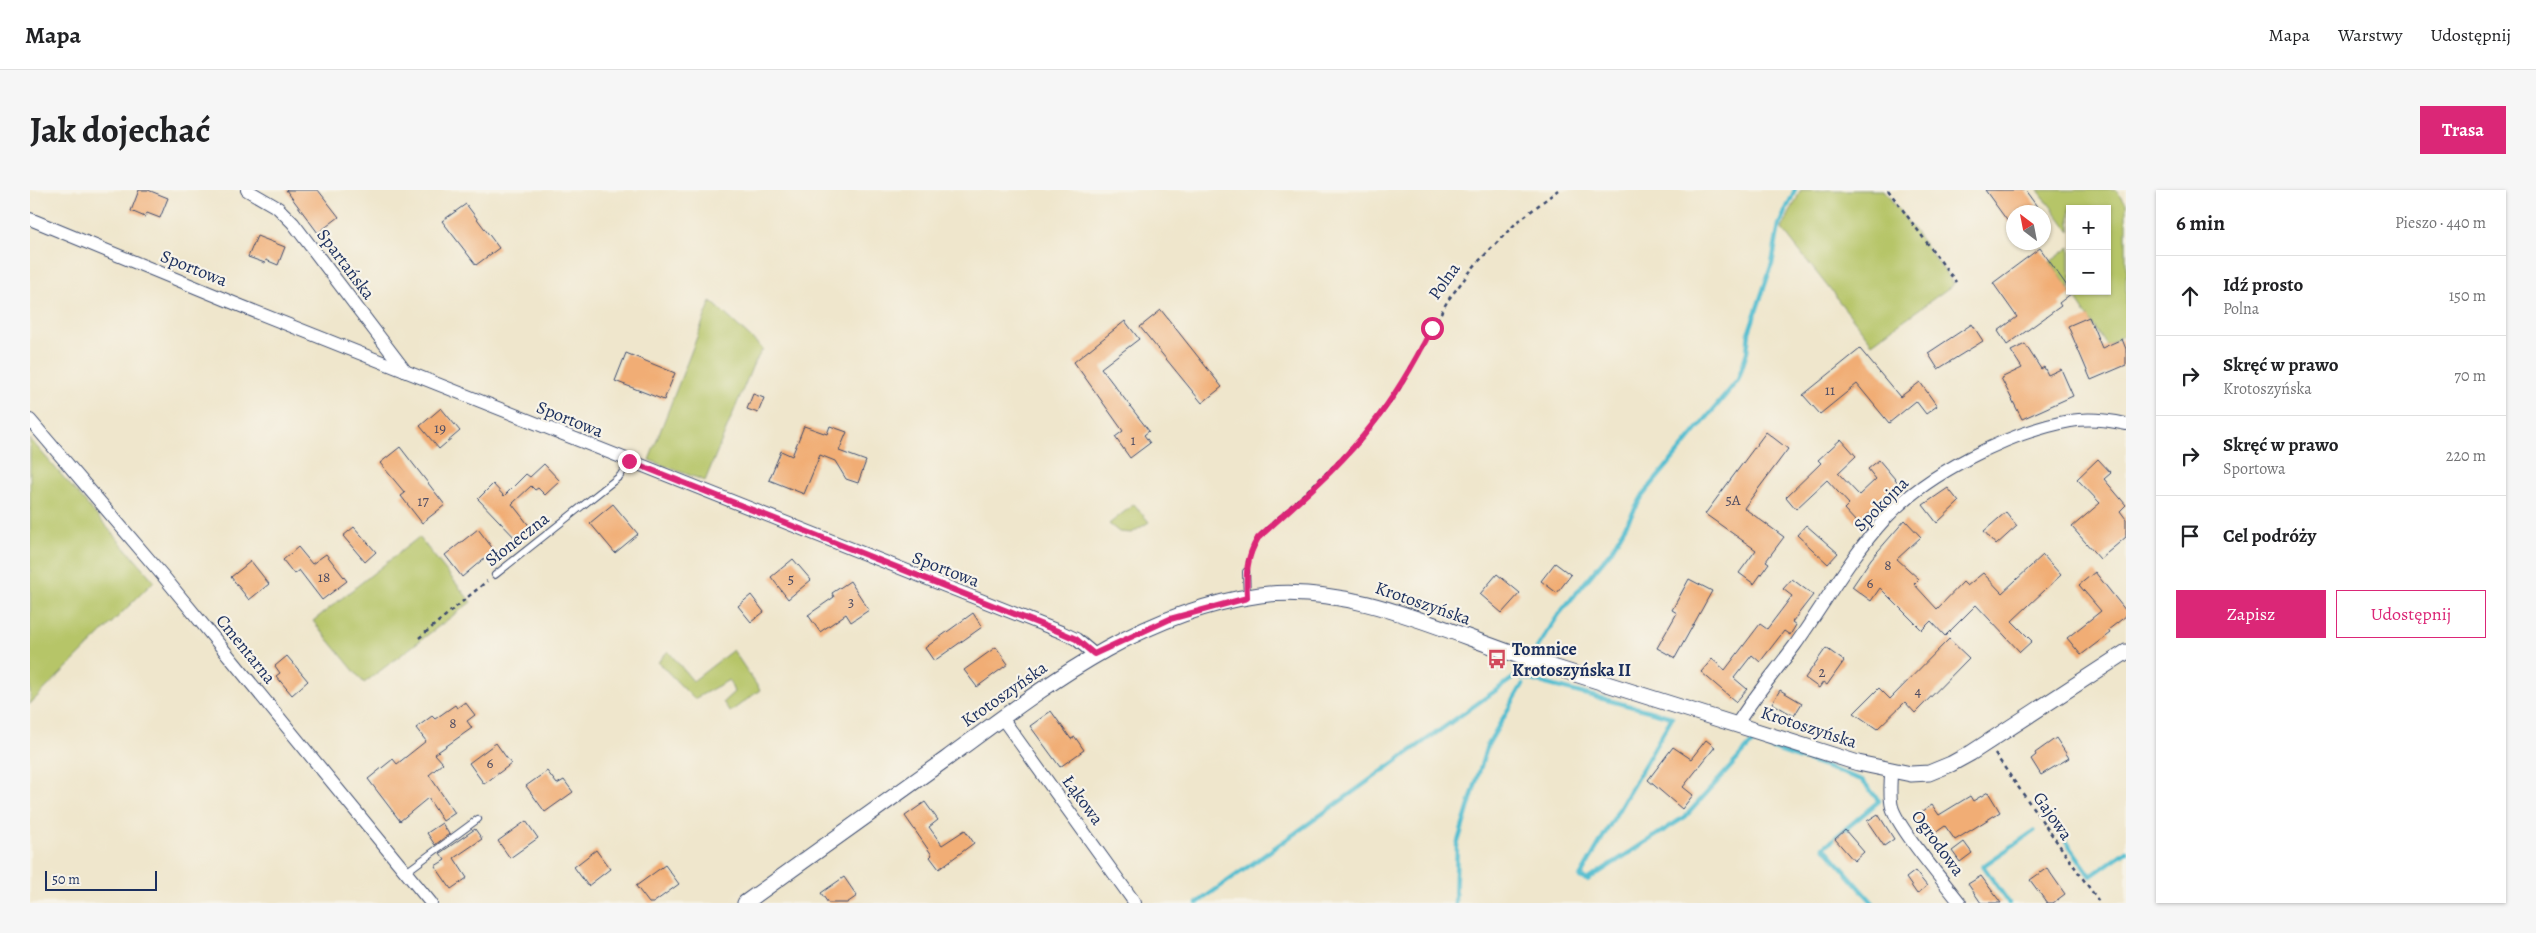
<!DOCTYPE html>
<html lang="pl">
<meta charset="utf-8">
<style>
body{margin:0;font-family:Alegreya,serif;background:#f6f6f6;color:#202124}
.controls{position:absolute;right:15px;top:15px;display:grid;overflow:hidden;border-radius:0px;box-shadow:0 1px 4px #0004}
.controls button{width:45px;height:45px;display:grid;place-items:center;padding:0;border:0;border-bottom:1px solid #e0e0e0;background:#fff;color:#202124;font:25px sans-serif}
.compass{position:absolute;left:1976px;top:15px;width:45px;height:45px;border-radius:50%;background:#fff;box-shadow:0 1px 4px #0004;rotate:328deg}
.scale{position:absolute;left:15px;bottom:12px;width:112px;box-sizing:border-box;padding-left:5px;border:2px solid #1b2f5e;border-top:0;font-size:14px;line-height:18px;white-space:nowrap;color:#1b2f5e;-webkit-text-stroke:4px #f7f3e8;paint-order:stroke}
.stop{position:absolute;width:15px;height:15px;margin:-11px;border:4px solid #db2777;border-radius:50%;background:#fff}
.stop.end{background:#db2777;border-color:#fff;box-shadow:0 1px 5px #0008}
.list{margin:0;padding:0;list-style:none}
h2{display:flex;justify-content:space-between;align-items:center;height:65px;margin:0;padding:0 20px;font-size:21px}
h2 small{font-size:16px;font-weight:400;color:#757577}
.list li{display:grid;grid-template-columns:32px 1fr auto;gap:15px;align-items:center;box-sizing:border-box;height:80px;padding:0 20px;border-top:1px solid #e0e0e0}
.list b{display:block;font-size:19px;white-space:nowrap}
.list p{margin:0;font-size:16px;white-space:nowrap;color:#757577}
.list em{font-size:16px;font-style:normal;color:#757577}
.actions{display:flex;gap:10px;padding:15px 20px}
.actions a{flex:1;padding:11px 0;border:1px solid #db2777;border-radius:0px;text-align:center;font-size:18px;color:#db2777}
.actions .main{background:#db2777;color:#fff}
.icon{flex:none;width:28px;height:28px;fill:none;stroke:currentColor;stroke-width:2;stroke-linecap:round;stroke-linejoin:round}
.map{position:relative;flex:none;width:2096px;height:713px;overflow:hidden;border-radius:0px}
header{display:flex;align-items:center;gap:30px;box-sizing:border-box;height:70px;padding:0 25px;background:#fff;border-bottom:1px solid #e0e0e0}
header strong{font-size:24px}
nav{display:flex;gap:28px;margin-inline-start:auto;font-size:18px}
.intro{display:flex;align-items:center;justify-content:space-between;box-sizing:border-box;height:120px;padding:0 30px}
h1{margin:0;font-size:35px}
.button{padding:12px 22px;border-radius:0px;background:#db2777;color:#fff;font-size:18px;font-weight:700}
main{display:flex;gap:30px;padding:0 30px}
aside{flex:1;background:#fff;border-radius:0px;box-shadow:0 1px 4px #0004}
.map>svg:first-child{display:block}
.green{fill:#b6c567;stroke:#687a62}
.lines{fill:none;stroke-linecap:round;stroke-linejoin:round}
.stream{stroke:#54bed0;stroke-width:4.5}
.building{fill:#f1ad75}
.service-casing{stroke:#3b4a6e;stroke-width:8}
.minor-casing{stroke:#3b4a6e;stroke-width:14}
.tertiary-casing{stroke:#3b4a6e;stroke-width:17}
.path{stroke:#3b4a6e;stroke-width:2.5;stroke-dasharray:4 4;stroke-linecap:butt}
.service{stroke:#fff;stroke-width:6}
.minor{stroke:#fff;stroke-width:12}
.tertiary{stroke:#fff;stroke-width:15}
.route{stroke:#db2777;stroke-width:6}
.labels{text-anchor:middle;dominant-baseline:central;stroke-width:4.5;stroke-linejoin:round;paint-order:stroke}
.number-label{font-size:15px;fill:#504e64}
.street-label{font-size:18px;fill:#1b2f5e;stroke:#f7f3e8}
.poi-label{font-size:18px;font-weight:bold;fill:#1b2f5e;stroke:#f7f3e8;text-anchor:start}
</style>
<header>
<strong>Mapa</strong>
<nav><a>Mapa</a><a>Warstwy</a><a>Udostępnij</a></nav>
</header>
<div class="intro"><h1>Jak dojechać</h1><a class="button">Trasa</a></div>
<main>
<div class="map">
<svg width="2096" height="713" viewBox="0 0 2096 713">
<rect width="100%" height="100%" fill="#f7f3e8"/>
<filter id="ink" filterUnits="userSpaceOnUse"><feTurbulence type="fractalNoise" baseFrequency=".02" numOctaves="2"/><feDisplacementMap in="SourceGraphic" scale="10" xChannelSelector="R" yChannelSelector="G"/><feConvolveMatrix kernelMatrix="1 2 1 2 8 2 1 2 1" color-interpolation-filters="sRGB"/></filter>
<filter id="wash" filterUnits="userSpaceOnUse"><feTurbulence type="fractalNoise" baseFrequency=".0096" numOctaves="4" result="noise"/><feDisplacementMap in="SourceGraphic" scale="20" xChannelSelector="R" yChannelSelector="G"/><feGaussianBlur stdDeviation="1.12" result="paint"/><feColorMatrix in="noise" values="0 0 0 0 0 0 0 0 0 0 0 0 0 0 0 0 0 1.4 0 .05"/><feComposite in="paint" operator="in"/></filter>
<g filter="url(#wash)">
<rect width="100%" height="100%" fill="#efe6cc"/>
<g class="green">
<polygon points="1771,0 1854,0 1924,94 1842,153 1752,39"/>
<polygon points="2008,0 2086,0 2096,13 2096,144 2077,156 2041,101 2077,101 2077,19 2040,19 2040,41"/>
<polygon points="2040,57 2040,100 2020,72"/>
<polygon points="681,111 733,159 723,175 675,291 619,270"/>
<polygon points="0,249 124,391 0,514"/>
<polygon points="1104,314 1119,332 1102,343 1089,342 1079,334"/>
<polygon points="389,347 441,412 334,493 283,431"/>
<polygon points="703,460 730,500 700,522 693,512 704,502 699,490 664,509 628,472 638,461 663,491"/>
</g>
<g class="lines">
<g class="stream">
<polyline points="1507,458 1529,424 1581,361 1613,305 1708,190 1717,162 1719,142 1742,74 1749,35 1765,0"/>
<polyline points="2021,630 2061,686 2096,661"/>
<polyline points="1167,713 1486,486 1642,527 1550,687 1557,690 1656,626 1723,552 1832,590 1849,611 1794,657 1843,713"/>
<polyline points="1425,713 1427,655 1457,556 1493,494"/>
<polyline points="1979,713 1953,676 2004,641"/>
</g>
</g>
<g id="blocks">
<g class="building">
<polygon points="109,0 118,0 138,8 130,28 117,23 115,27 101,21"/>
<polygon points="256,0 288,0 309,27 288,43"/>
<polygon points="1955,0 1995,0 2011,22 1984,22 1984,40"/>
<polygon points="436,14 469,58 446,75 412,31"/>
<polygon points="227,46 255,57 248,75 236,70 235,73 218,67"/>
<polygon points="2010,58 2042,103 2029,113 2031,116 1977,155 1968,141 1987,127 1963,93"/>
<polygon points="1131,120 1192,197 1172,213 1110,137"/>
<polygon points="2059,127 2072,158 2092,149 2096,159 2096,175 2061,190 2038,136"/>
<polygon points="1095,131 1109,149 1071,178 1119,241 1114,245 1120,253 1100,268 1085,247 1093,241 1044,172"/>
<polygon points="1942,134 1953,151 1908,179 1898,163"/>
<polygon points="1995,154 2011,179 2014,177 2018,185 2031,179 2043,206 1992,229 1971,188 1992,178 1981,161"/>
<polygon points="1830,159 1870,207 1890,192 1907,216 1896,224 1886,211 1859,233 1827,194 1790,224 1773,205"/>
<polygon points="596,163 645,183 634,210 585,191"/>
<polygon points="723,204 734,208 728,223 717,219"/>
<polygon points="411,218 430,241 409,259 390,236"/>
<polygon points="774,236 797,244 800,236 817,242 809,261 836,271 828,293 816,289 805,271 790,265 774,304 739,290 751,261 762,266"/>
<polygon points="1736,242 1758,259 1714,318 1754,347 1736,371 1739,373 1724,394 1709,383 1726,360 1675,324"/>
<polygon points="1811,249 1826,266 1808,283 1829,305 1846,289 1838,279 1849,270 1870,295 1828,334 1814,319 1819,314 1797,290 1766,319 1756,307 1791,273 1788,270"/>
<polygon points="370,257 415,315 392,333 371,306 375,303 350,273"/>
<polygon points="2068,269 2081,283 2074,289 2096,315 2090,321 2096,329 2096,347 2070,369 2042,337 2070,313 2047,289"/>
<polygon points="514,274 530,291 515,305 508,298 505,300 501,296 482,314 501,338 488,351 448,309 463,294 474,306 496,284 500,287"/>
<polygon points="1918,298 1929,312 1907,333 1893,315"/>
<polygon points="583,314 608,344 585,363 560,333"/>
<polygon points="1976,322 1987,336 1966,355 1954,341"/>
<polygon points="1875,330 1891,347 1867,369 1889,389 1884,394 1907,419 1933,392 1937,396 1953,383 1972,403 2013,365 2031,385 1982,431 2002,451 1990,462 1946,415 1915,446 1901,431 1892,440 1850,398 1841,411 1822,397 1841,369"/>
<polygon points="1776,335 1808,363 1798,374 1767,345"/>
<polygon points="324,337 346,362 335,372 313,346"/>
<polygon points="448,339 464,360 432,387 415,365"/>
<polygon points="268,357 282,374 296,364 317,391 292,410 269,380 264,384 253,370"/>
<polygon points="763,369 781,390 758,409 741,387"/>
<polygon points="221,371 239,394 219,410 201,387"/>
<polygon points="1525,373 1541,385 1527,403 1511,391"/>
<polygon points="2065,382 2096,421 2096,426 2078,440 2080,443 2051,465 2037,448 2071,421 2049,395"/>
<polygon points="1467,384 1490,403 1472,423 1450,404"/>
<polygon points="1659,389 1682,401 1645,468 1627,458 1647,423 1642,420"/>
<polygon points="1762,389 1783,405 1762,432 1766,435 1760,445 1754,441 1730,472 1722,465 1704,488 1717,499 1706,512 1671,482 1682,469 1695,480 1730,434 1737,439 1762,406 1753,399"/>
<polygon points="820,391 839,420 821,432 816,424 790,442 778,425 804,407 802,403"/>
<polygon points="721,405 734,422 721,432 708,416"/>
<polygon points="943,423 952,437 904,471 895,458"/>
<polygon points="1919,449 1939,468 1885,523 1875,512 1847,539 1824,523 1849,498 1860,509"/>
<polygon points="966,457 978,474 947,497 934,480"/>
<polygon points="1796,458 1814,471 1797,495 1793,492 1789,498 1775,488"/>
<polygon points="257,466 278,491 262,505 246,486 250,483 245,476"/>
<polygon points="1750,500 1772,513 1764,526 1742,513"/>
<polygon points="435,512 445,525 437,531 442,538 405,564 413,573 399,585 425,623 413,631 398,608 370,631 338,589 363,569 367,574 396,551 386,538 402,526 405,529 425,515 427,518"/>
<polygon points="1021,521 1041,549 1045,547 1054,560 1030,577 1000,536"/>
<polygon points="2026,548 2039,568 2011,585 2001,569 2006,565 2005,563"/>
<polygon points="1676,550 1685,557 1653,597 1663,605 1652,619 1618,590 1643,557 1661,569"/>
<polygon points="466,553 481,574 454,594 439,573"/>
<polygon points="517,581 527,594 534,590 543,602 515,622 496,596"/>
<polygon points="1958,602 1970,622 1925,650 1915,636 1898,648 1884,627 1902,615 1909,625 1940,606 1943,611"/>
<polygon points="895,612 908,630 899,637 912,655 935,640 944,653 909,679 900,667 902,665 875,626"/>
<polygon points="1848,624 1864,649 1854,656 1837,631"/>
<polygon points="496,631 508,648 480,668 468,651"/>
<polygon points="412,633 419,644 405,655 397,643"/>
<polygon points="445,639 452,649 424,668 437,688 421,699 405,676 415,670 410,663"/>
<polygon points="1815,640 1834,662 1824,671 1805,649"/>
<polygon points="1934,652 1942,663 1930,672 1922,661"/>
<polygon points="566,660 580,679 558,696 544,677"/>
<polygon points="635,675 649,694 623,713 619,713 606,696"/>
<polygon points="2017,678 2035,704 2023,713 2017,713 2000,690"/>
<polygon points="1885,681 1897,696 1887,704 1876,688"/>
<polygon points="1951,686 1971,713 1951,713 1938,694"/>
<polygon points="814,687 827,706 817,713 798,713 791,703"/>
</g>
</g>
</g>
<g filter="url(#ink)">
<use href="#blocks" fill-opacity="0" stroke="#3b4a6e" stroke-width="1"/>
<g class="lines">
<defs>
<g id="service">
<polyline points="1216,382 1217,406"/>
<polyline points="465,385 590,286 599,271"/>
<polyline points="376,682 448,629"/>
</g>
<g id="minor">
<polyline points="217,0 248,18 263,33 376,182"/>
<polyline points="0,29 211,116 1031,442 1046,449 1064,464"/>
<polyline points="0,230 134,387 401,713"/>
<polyline points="972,528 1105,713"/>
<path d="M1707 534C1724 506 1746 481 1765 455 1795 413 1820 367 1855 329 1896 284 1980 242 2040 231 2058 228 2078 230 2096 234"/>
<path d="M1861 582C1861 593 1859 605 1862 617 1868 638 1914 692 1930 713"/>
</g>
<path id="tertiary" d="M715 713C782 665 849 617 916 569 1013 498 1107 422 1230 405 1322 393 1418 443 1504 471 1612 506 1720 538 1828 573L1881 584 1899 583 1921 574 1941 563 2096 462"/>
</defs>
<use href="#service" class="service-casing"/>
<use href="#minor" class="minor-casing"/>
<use href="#tertiary" class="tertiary-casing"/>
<g class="path">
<polyline points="1858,0 1926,92"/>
<polyline points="1217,373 1228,347 1320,261 1342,236 1369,199 1418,110 1446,74 1486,33 1528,0"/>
<polyline points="389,448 457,391"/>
<polyline points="1965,564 2070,713"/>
</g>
<use href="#service" class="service"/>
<use href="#minor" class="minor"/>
<use href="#tertiary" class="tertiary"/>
</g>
</g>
<g class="lines" filter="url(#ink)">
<path class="route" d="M599 271 1030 442 1046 449 1064 464 1140 429 1217 408C1216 384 1216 368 1228 348 1267 312 1310 277 1342 235 1366 205 1385 172 1402 138"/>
</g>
<defs>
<symbol id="bus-bare" viewBox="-9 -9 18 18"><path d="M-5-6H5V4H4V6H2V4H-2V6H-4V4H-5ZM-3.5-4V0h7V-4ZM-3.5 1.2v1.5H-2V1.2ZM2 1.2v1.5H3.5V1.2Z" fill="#d1495b" stroke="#f7f3e8" stroke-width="2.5" paint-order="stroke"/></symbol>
</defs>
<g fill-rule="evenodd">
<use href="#bus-bare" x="1453" y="455" width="28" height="28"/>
</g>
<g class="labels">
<g class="number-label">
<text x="1800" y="200">11</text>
<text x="410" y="238">19</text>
<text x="1103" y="250">1</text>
<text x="1703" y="310">5A</text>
<text x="393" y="311">17</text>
<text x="1858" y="375">8</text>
<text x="294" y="387">18</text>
<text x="761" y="389">5</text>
<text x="1840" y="393">6</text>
<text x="821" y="412">3</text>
<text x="1792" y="482">2</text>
<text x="1888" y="501">4</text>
<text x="423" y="533">8</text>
<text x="460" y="573">6</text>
</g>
<g class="street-label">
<text transform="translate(316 74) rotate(53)">Spartańska</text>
<text transform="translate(164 78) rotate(22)">Sportowa</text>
<text transform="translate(1414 91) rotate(-55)">Polna</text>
<text transform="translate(540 229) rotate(22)">Sportowa</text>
<text transform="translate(1851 314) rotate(-45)">Spokojna</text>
<text transform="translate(487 349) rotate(-38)">Słoneczna</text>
<text transform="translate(916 379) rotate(21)">Sportowa</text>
<text transform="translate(1393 413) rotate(19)">Krotoszyńska</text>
<text transform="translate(216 459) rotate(51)">Cmentarna</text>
<text transform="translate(974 504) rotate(-35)">Krotoszyńska</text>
<text transform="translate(1779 537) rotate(18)">Krotoszyńska</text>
<text transform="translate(1053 610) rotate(54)">Łąkowa</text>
<text transform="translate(2023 626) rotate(55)">Gajowa</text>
<text transform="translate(1908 653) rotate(54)">Ogrodowa</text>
</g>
<g class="poi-label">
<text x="1482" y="459">Tomnice<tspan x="1482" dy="21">Krotoszyńska II</tspan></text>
</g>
</g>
</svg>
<div class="controls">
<button>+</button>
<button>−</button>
</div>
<svg class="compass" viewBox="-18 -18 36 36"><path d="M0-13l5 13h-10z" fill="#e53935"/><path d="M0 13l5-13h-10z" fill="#757577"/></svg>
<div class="scale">50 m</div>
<div class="stop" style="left:1402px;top:138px"></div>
<div class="stop end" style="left:599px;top:271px"></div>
</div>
<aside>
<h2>6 min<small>Pieszo · 440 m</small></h2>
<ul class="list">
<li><svg class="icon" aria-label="ahead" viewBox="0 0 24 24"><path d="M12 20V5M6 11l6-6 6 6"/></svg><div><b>Idź prosto</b><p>Polna</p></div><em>150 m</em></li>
<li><svg class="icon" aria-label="right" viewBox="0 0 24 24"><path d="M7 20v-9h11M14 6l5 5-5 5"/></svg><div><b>Skręć w prawo</b><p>Krotoszyńska</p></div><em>70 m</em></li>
<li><svg class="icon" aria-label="right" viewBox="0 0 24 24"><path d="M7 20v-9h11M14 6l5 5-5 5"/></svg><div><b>Skręć w prawo</b><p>Sportowa</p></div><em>220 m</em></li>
<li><svg class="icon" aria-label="arrive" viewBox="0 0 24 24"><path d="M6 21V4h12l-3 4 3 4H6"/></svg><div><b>Cel podróży</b></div></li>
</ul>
<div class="actions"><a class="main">Zapisz</a><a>Udostępnij</a></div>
</aside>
</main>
